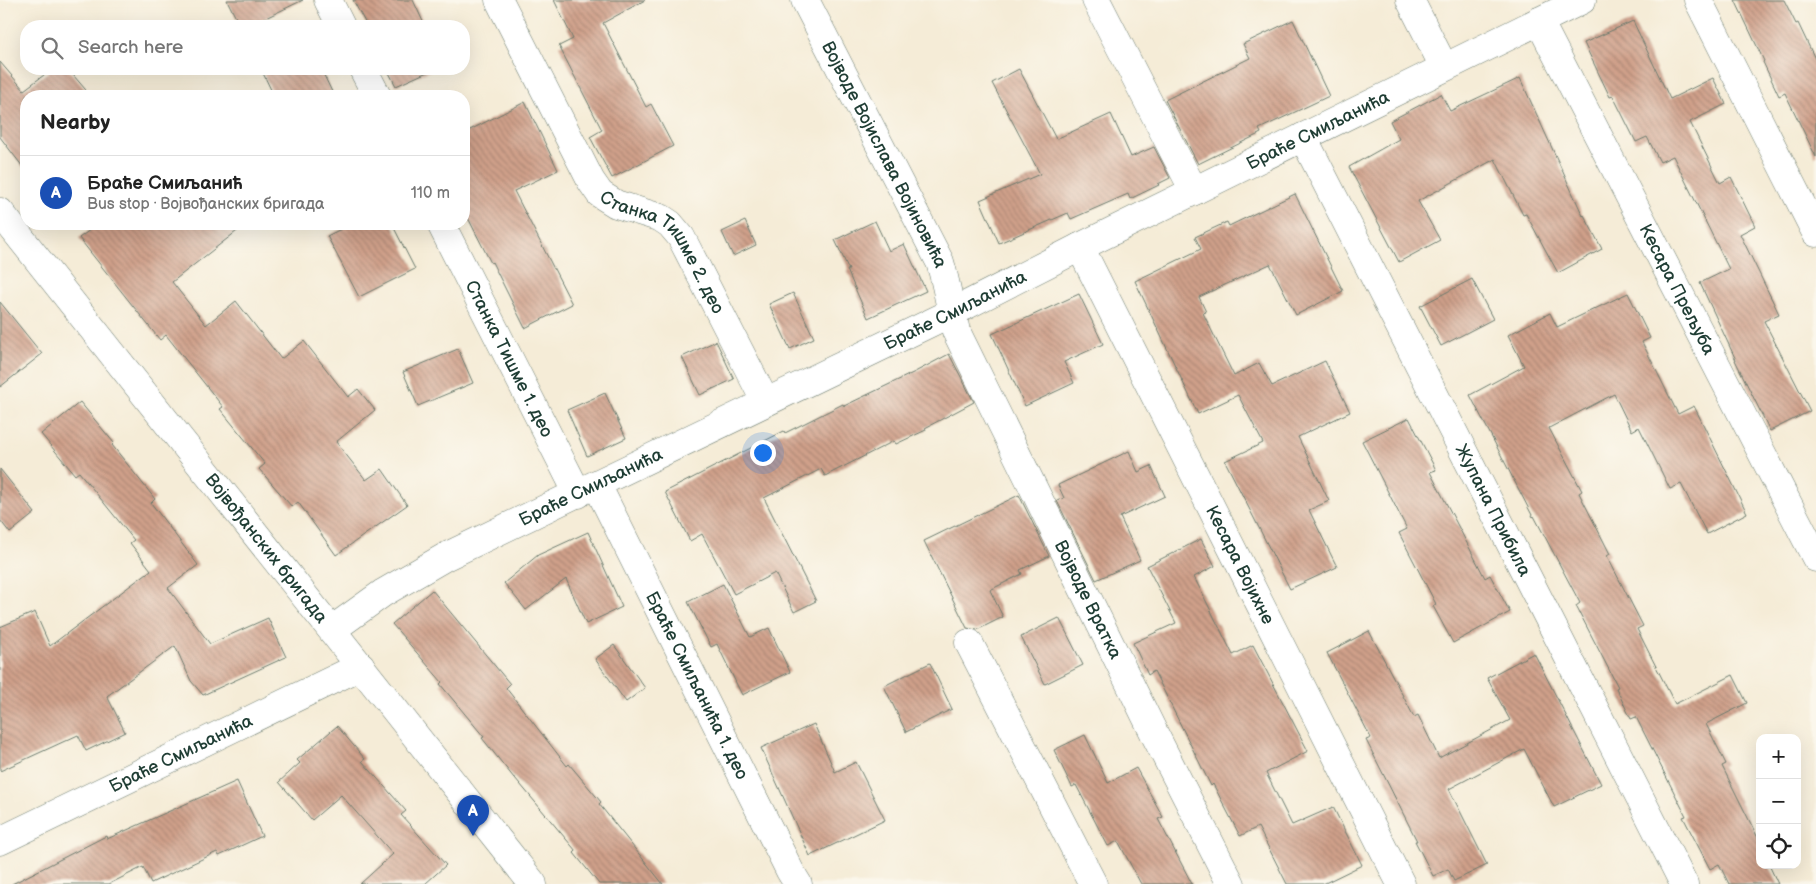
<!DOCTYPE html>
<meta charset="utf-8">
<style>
body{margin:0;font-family:"Balsamiq Sans",sans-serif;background:#f2f2f2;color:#222}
.controls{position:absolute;right:15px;bottom:15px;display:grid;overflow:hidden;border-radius:10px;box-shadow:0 5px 20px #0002}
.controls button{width:45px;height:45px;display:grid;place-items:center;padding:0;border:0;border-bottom:1px solid #e0e0e0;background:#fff;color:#222;font:25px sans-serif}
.you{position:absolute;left:762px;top:452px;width:18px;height:18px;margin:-12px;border:4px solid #fff;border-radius:50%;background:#1a73e8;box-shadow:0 0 0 8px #1a73e833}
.badge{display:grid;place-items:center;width:32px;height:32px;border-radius:50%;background:#b45309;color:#fff;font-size:16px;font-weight:700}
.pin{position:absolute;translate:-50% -41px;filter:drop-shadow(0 1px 2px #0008)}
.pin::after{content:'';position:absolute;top:26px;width:18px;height:15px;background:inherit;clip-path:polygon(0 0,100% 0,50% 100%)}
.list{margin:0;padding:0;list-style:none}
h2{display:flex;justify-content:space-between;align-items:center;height:65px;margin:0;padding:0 20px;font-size:21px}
h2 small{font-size:16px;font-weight:400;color:#767676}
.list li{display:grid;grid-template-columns:32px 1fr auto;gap:15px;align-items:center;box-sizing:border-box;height:75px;padding:0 20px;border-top:1px solid #e0e0e0}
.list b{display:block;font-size:19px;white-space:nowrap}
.list p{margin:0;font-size:16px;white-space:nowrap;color:#767676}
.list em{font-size:16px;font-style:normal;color:#767676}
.icon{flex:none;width:28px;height:28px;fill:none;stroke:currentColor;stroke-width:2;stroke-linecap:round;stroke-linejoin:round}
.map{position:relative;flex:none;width:1816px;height:884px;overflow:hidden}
.search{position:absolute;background:#fff;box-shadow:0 5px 20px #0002;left:20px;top:20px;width:450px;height:55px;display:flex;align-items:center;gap:12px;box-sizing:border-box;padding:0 18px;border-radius:20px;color:#767676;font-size:19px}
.panel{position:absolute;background:#fff;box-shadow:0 5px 20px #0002;left:20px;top:90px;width:450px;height:140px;border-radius:20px}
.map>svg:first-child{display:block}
.building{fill:url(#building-back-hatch)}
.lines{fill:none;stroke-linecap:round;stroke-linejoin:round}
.minor-casing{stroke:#6a7a6d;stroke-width:29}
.minor{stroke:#fff;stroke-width:28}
.labels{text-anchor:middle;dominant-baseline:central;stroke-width:5;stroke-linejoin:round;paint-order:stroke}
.street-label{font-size:18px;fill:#1f3d34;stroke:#fbf7ec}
</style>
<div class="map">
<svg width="1816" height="884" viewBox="0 0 1816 884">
<defs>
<pattern id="building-back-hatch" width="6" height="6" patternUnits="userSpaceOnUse" patternTransform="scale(1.25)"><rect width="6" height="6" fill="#d0a08a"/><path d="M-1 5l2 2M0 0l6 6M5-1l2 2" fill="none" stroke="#a88472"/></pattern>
</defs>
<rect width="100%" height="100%" fill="#fbf7ec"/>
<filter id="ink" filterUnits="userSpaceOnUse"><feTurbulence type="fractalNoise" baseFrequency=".02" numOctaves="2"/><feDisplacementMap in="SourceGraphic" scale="10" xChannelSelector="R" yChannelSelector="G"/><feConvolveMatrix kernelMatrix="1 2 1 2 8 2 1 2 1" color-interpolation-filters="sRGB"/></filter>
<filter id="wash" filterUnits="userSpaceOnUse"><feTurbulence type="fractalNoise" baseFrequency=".0096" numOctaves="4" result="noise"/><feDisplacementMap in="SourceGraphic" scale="20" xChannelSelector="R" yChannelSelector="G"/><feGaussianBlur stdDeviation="1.12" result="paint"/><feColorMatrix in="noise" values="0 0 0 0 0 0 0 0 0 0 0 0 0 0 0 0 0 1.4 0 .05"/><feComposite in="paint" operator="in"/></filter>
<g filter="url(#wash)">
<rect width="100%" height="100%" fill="#f5ecd7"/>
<g id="blocks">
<g class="building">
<polygon points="227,0 303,0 249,26 240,26"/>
<polygon points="353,0 413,0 425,26 367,26"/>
<polygon points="554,0 645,0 603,23 646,107 651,104 673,146 612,178 590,137 602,130 559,46 573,39"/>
<polygon points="1735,0 1784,0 1796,24 1798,23 1816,61 1816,157 1785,93 1779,96 1763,62 1764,61"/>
<polygon points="1293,20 1329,96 1259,129 1261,133 1198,164 1165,100 1250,58 1243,44"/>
<polygon points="1633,21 1670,99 1713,78 1726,104 1690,122 1720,183 1731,177 1755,226 1740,234 1779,314 1764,321 1810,411 1770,431 1735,360 1736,360 1700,283 1729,269 1673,156 1660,162 1647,137 1636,142 1613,96 1610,97 1584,43"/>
<polygon points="0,62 24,90 52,69 68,69 91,96 26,96 26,171 0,137"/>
<polygon points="261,69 321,69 334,96 274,96"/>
<polygon points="387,69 434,69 396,86"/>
<polygon points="1019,69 1056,139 1111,114 1131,157 1154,147 1170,178 1158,184 1159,185 1130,199 1128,194 1071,219 1068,213 999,243 980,200 1040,174 992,83"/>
<polygon points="1520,78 1583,216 1584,215 1602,249 1558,273 1526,214 1523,215 1495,159 1418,201 1440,240 1399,262 1349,167 1399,139 1390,121 1441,94 1450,111"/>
<polygon points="525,102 558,170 514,191 572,304 525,328 492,262 491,263 464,210 464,133"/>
<polygon points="1295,194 1343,291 1296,315 1270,264 1199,297 1206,312 1203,313 1234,376 1259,363 1272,386 1325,361 1350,412 1298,437 1329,501 1309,510 1337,567 1290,589 1225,461 1263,443 1238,395 1198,414 1135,281 1201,249 1195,237 1227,222 1229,226"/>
<polygon points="745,221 756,245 733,256 722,232"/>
<polygon points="875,221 889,251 904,244 926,291 868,318 847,270 849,270 835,240"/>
<polygon points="98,224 246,224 172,282 206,325 236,301 281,359 304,341 348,397 358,389 375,410 336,442 366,480 382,469 407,505 336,555 298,502 292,507 259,469 265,464 220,409 223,407 166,335 160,340 79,238"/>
<polygon points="351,224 392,224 415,269 359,297 327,236"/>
<polygon points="1472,279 1493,319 1441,346 1420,306"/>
<polygon points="793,293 814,338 790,349 769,304"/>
<polygon points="1628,293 1650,338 1642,342 1678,414 1694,406 1747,513 1707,534 1681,484 1670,489 1639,427 1632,431 1614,394 1549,428 1582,491 1579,493 1610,554 1607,556 1643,626 1637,629 1675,704 1733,675 1747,703 1706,724 1726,764 1722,766 1760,842 1760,865 1769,865 1778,884 1729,884 1719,864 1710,869 1683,817 1686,816 1636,717 1631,719 1616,688 1618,687 1576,606 1580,603 1534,516 1533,517 1470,395 1524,366 1508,335 1550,313 1557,327"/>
<polygon points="1079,294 1103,344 1064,362 1074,383 1025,406 992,334"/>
<polygon points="0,302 42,354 0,387"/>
<polygon points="716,341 734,379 700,395 682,357"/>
<polygon points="458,349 473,383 418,406 403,372"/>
<polygon points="949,354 974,402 925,428 926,430 896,444 894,441 825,476 821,469 764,498 816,601 794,612 775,573 734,594 702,534 690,541 665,492 784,431 785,433 843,404 844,406 915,372"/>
<polygon points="605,393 626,438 587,456 567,410"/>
<polygon points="80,402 114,443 112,445 155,499 151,503 198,565 168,588 210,644 268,618 286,657 203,695 191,681 175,646 107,696 125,732 86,751 78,735 0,771 0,627 35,612 50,646 151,570 130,543 134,540 79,472 75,475 41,434"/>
<polygon points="1409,418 1436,470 1430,472 1485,578 1490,575 1510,612 1453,643 1433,606 1436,604 1399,533 1407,529 1362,441"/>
<polygon points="1129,451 1138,472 1151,466 1165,496 1120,517 1140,560 1096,580 1057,501 1064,498 1058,485"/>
<polygon points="0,469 35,513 10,533 0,520"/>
<polygon points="1019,495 1049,556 1020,570 1022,574 990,590 1003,617 977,630 967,628 924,541"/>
<polygon points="588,532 622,607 586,624 566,579 526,610 504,583 538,555"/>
<polygon points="1201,539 1215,566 1194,577 1233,655 1253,645 1308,751 1266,773 1292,825 1333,807 1362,865 1323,884 1287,884 1258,827 1240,836 1213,784 1211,786 1154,671 1148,675 1133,643 1176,623 1147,566"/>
<polygon points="723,584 750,637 769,628 790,672 742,695 717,644 711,647 688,602"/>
<polygon points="432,590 510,684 506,688 567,766 569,764 601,802 599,804 663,884 599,884 574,853 576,851 515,778 514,778 482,738 484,737 440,684 442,682 392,624"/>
<polygon points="1059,618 1083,665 1045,684 1021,637"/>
<polygon points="1369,631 1414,717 1418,715 1439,758 1510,720 1487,678 1534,653 1601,784 1554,807 1524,749 1449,789 1487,865 1454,881 1448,869 1433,876 1415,841 1417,841 1366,740 1371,738 1327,653"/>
<polygon points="614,645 645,688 626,702 595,659"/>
<polygon points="930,663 952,709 906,732 884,686"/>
<polygon points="814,724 835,772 856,762 885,820 810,856 761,748"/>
<polygon points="337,726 365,759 362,761 406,811 401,815 446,865 425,884 360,884 393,854 341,795 312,820 279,782 300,763 297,760"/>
<polygon points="1085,735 1108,783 1136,768 1163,817 1158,819 1192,884 1141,884 1118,841 1108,846 1076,785 1072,787 1054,750"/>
<polygon points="237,781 262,836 219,856 217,852 151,883 143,867 109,884 12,884 106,836 107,839"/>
</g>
</g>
</g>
<g filter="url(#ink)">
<use href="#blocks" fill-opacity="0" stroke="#6a7a6d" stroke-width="1"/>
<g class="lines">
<defs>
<g id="minor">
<polyline points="328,0 341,26"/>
<path id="s1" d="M499 0 591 181 600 194 616 204 661 218 670 224 681 237 765 401"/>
<path id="s2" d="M805 0 940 262C947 285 950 308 956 331L1156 737 1231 884"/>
<polyline points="1096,0 1194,191"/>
<polyline points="1410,0 1444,67"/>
<polyline points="1698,0 1816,233"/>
<path id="s3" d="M1539 21 1816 558"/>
<polyline points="363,69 377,96"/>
<path id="s4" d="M1303 137 1684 884"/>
<path id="s5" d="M0 212 533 884"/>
<path id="s6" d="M441 224 578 494"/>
<path id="s7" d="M1080 247 1401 884"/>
<path id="s8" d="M597 485 790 871 798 884"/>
<path id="s9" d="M333 629 383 593 445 557 951 313 1080 247 1582 0"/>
<polyline points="969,643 1093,884"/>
<path id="s10" d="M0 841 361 666"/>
</g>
</defs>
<use href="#minor" class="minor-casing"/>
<use href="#minor" class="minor"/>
</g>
</g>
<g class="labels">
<g class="street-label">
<text stroke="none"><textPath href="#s9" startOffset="1105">Браће Смиљанића</textPath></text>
<text stroke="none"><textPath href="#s2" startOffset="174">Војводе Војислава Војиновића</textPath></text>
<text stroke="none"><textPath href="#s1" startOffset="309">Станка Тишме 2. део</textPath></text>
<text stroke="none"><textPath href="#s3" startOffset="302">Кесара Прељуба</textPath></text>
<text stroke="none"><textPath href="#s9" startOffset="700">Браће Смиљанића</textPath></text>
<text stroke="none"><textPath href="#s6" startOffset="151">Станка Тишме 1. део</textPath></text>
<text stroke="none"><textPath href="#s9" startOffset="295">Браће Смиљанића</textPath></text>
<text stroke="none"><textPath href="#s4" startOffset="419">Жупана Прибила</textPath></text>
<text stroke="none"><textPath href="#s5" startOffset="429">Војвођанских бригада</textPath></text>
<text stroke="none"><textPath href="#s7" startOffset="356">Кесара Војихне</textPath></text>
<text stroke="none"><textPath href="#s2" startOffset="665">Војводе Вратка</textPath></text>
<text stroke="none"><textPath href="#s8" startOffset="224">Браће Смиљанића 1. део</textPath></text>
<text stroke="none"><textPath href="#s10" startOffset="201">Браће Смиљанића</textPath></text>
</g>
</g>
</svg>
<div class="controls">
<button>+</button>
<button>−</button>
<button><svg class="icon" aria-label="locate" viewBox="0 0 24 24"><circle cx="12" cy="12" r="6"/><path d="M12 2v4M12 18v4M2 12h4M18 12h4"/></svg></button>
</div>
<div class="you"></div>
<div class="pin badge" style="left:473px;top:836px;background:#1a4fb4">A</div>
<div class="search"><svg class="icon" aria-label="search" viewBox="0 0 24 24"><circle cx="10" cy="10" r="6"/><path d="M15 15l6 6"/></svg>Search here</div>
<section class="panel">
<h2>Nearby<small></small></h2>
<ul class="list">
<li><span class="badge" style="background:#1a4fb4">A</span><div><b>Браће Смиљанић</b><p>Bus stop · Војвођанских бригада</p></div><em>110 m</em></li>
</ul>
</section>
</div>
